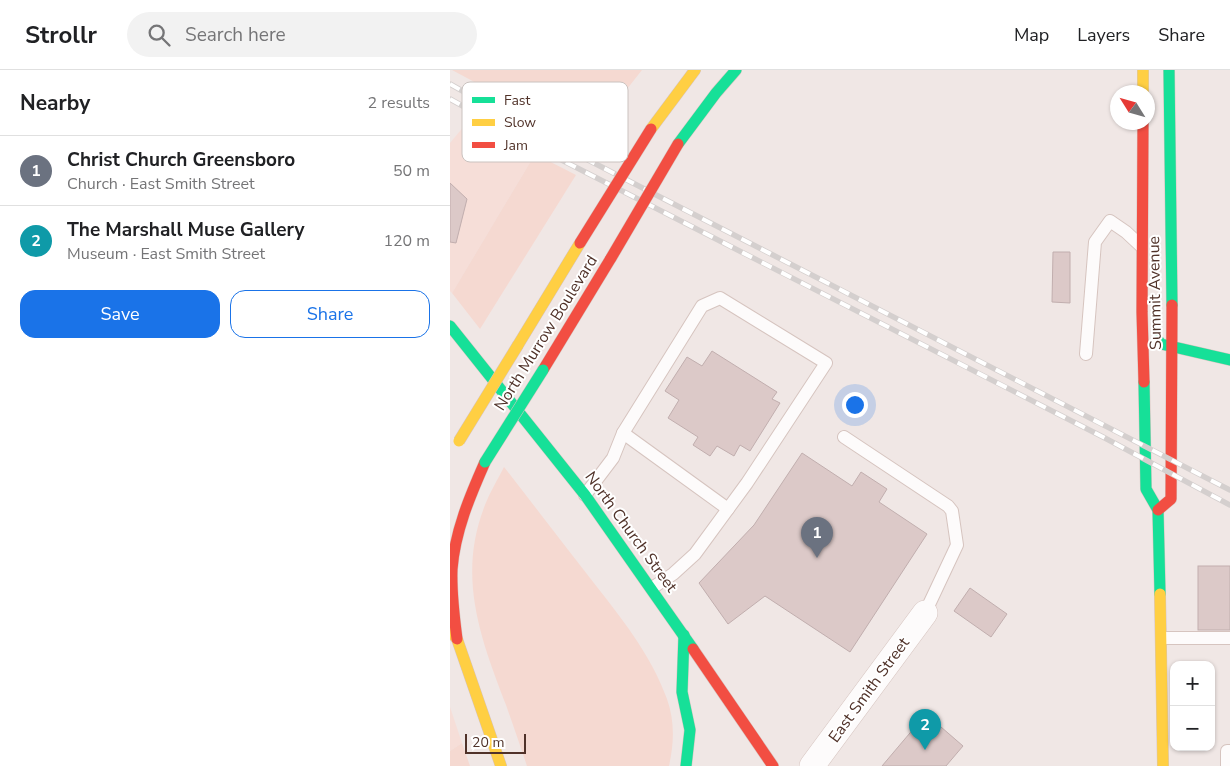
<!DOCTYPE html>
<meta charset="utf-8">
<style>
body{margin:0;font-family:"Nunito Sans",sans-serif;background:#f2f2f2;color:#202124}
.controls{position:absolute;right:15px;bottom:15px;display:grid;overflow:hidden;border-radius:10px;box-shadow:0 1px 4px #0004}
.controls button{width:45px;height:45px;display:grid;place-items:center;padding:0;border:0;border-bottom:1px solid #e0e0e0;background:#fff;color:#202124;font:25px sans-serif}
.compass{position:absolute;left:660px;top:15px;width:45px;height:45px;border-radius:50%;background:#fff;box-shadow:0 1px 4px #0004;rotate:307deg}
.scale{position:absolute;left:15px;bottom:12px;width:61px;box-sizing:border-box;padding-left:5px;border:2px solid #503229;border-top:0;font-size:14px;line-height:18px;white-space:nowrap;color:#503229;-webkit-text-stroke:4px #fff;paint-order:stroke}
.you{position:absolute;left:404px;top:334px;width:18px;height:18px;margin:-12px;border:4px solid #fff;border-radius:50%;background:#1a73e8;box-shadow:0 0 0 8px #1a73e833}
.badge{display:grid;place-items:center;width:32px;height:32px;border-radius:50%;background:#1a73e8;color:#fff;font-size:16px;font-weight:700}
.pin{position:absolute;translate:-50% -41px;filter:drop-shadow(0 1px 2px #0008)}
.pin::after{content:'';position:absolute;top:26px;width:18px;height:15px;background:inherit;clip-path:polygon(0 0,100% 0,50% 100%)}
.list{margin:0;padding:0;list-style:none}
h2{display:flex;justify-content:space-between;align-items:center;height:65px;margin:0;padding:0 20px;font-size:21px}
h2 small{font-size:16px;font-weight:400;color:#757577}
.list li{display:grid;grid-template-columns:32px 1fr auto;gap:15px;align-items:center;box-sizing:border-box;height:70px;padding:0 20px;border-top:1px solid #e0e0e0}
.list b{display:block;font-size:19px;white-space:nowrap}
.list p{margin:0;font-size:16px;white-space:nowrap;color:#757577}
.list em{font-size:16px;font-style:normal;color:#757577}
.actions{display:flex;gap:10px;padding:15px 20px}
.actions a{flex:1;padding:11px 0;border:1px solid #1a73e8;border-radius:15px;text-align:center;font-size:18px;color:#1a73e8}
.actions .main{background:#1a73e8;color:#fff}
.icon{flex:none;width:28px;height:28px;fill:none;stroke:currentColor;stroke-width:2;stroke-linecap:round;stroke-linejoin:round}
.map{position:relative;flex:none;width:780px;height:696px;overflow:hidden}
header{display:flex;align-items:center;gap:30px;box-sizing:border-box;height:70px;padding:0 25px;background:#fff;border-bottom:1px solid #e0e0e0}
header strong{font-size:24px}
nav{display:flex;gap:28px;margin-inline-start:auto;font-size:18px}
.search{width:350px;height:45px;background:#f2f2f2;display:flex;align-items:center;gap:12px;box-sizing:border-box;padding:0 18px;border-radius:28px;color:#757577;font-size:19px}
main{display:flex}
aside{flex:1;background:#fff}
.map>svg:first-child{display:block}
.built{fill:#f6ded8}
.green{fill:#f5d9d1}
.building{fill:#dcc9c8;stroke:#c1aeae}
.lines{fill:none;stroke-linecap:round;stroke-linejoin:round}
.lane-casing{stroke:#d6c4bf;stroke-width:14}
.street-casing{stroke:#d6c4bf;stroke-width:26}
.fast-casing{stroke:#d6c4bf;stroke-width:12}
.slow-casing{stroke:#d6c4bf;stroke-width:12}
.jam-casing{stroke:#d6c4bf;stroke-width:12}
.lane{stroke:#fdfbfb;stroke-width:12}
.street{stroke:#fdfbfb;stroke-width:25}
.fast{stroke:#16e098;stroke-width:11}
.slow{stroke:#ffcf43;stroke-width:11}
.jam{stroke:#f24e42;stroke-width:11}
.rail-casing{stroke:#d4cfce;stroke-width:5.5}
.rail{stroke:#fff;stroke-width:4;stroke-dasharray:11;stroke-linecap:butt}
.fast-bridge-casing{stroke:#d6c4bf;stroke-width:12;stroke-linecap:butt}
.slow-bridge-casing{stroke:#d6c4bf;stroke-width:12;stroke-linecap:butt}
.jam-bridge-casing{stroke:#d6c4bf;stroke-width:12;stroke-linecap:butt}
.fast-bridge{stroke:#16e098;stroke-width:11}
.slow-bridge{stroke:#ffcf43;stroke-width:11}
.jam-bridge{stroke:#f24e42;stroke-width:11}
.labels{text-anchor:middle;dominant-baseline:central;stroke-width:4;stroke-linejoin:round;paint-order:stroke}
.street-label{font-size:16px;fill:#503229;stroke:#fff}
.key{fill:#fff;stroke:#cac2bf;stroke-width:1}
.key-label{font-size:14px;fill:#503229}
</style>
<header>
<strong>Strollr</strong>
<div class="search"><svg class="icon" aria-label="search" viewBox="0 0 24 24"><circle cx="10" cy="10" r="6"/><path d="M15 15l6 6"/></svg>Search here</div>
<nav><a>Map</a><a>Layers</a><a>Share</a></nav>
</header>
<main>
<aside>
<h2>Nearby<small>2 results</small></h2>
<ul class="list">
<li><span class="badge" style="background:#6b7280">1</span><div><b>Christ Church Greensboro</b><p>Church · East Smith Street</p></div><em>50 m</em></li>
<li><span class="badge" style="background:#0f9aa8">2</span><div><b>The Marshall Muse Gallery</b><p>Museum · East Smith Street</p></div><em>120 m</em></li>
</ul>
<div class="actions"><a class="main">Save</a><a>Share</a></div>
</aside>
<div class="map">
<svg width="780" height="696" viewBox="0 0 780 696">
<rect width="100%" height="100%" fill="#f0e7e5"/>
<g class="built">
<polygon points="20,49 85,84 2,223 0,221 0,73"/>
<polygon points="0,637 12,673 0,681"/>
</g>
<g class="green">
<polygon points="2,0 192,0 177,19 142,75"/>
<polygon points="85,84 126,105 30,259 2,223"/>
<path d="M54 397C83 434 111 471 140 508 169 545 201 584 217 629 225 652 224 673 219 696H77C70 675 63 655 56 635 30 567 7 506 35 435 40 422 48 409 54 397Z"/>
<polygon points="12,673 20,696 0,696 0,681"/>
</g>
<g class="building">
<polygon points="0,113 17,129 6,173 0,172"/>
<polygon points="603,182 620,182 620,233 602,232"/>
<polygon points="262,281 327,322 322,329 330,333 300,381 290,375 284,386 267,376 260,386 243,375 248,367 218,348 229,330 215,321 237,287 252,296"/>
<polygon points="352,383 402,416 411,402 437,419 429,432 477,464 400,582 315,526 278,554 249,513 304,455"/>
<rect x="748" y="496" width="32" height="64"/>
<polygon points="520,518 557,544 541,567 504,541"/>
<polygon points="476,644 513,676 496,696 432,696"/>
</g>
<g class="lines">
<defs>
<g id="lane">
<polyline points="636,284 645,172 660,151 676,162 691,176"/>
<polyline points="173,363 278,439"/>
<polyline points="394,367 498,436 502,441 507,475 475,543"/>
<polyline points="135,425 163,388 173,363 252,236 270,228 376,293 297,413 245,484 223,504 202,518"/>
<polyline points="712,568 780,568"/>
<polyline points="777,696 777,681 780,681"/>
</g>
<polyline id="street" points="362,696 475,543"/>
<g id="fast">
<polyline points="719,0 722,235"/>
<polyline points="228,74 266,23 286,0"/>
<polyline points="0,256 135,425 243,579"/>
<polyline points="708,270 711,274 780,290"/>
<polyline points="694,312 696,419 708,440 710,524"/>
<polyline points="234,565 232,622 240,660 236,696"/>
</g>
<g id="slow">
<polyline points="693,0 693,22"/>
<polyline points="201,59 245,0"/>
<polyline points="68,275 130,173"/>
<polyline points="710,524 713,696"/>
<polyline points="0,561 7,569 51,696"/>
</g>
<g id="jam">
<polyline points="693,52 692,242 694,312"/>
<polyline points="93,300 161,188"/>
<polyline points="708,440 721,429 722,235"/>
<path d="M7 569C4 546 1 523 2 499 5 461 20 426 35 392"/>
<polyline points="243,579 323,696"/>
</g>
</defs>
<use href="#lane" class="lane-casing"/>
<use href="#street" class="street-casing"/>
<use href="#fast" class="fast-casing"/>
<use href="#slow" class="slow-casing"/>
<use href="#jam" class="jam-casing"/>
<use href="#lane" class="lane"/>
<use href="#street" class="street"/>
<use href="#fast" class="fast"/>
<use href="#slow" class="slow"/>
<use href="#jam" class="jam"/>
<defs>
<g id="rail">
<polyline points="0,14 107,74 780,420"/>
<polyline points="0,29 98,83 653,367 780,435"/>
</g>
</defs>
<use href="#rail" class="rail-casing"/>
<use href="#rail" class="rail"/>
<defs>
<polyline id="fast-bridge" points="35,392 93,300"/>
<polyline id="slow-bridge" points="9,371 68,275"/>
<g id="jam-bridge">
<polyline points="130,173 201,59"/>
<polyline points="161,188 228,74"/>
</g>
</defs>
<use href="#fast-bridge" class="fast-bridge-casing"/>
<use href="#slow-bridge" class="slow-bridge-casing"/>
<use href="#jam-bridge" class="jam-bridge-casing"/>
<use href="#fast-bridge" class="fast-bridge"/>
<use href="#slow-bridge" class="slow-bridge"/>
<use href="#jam-bridge" class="jam-bridge"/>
</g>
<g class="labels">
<g class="street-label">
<text transform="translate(705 223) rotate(-91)">Summit Avenue</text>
<text transform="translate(96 263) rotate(-58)">North Murrow Boulevard</text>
<text transform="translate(181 462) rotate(54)">North Church Street</text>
<text transform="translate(419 620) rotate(-54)">East Smith Street</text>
</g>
</g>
<rect x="12" y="12" width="166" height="80" rx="8" class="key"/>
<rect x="22" y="27" width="23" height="6" fill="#16e098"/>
<rect x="22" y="49" width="23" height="7" fill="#ffcf43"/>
<rect x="22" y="72" width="23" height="6" fill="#f24e42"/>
<g class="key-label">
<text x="54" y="35">Fast</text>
<text x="54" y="57">Slow</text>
<text x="54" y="80">Jam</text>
</g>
</svg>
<div class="controls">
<button>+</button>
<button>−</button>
</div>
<svg class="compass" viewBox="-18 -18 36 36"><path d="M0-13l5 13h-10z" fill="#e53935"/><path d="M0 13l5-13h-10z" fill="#757577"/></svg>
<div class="scale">20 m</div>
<div class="you"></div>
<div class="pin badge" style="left:367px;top:488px;background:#6b7280">1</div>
<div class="pin badge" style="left:475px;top:680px;background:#0f9aa8">2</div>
</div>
</main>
